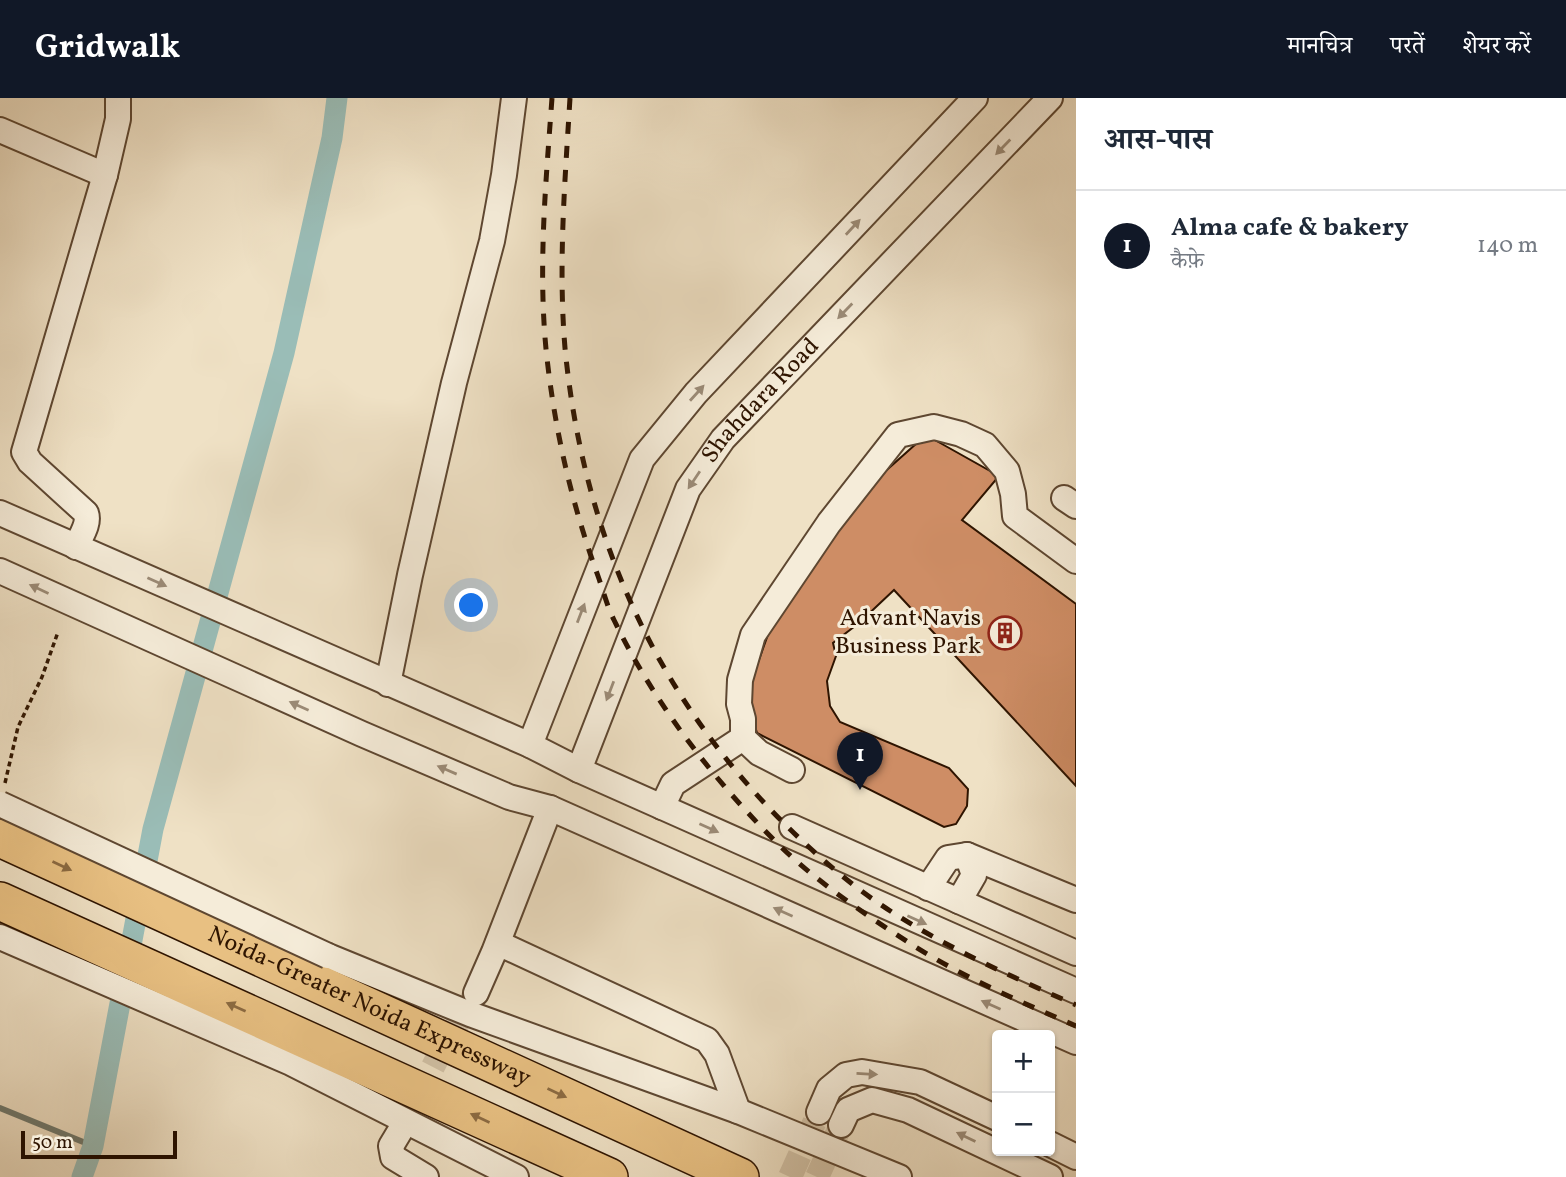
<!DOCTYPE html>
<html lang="hi">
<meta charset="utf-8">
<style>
body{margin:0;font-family:Vollkorn,"Noto Serif Devanagari",serif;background:#f2f2f3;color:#1f2937}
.controls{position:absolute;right:21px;bottom:21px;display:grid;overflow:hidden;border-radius:7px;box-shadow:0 2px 5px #0004}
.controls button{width:63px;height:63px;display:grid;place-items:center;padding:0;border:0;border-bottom:2px solid #e0e1e3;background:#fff;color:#1f2937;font:35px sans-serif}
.scale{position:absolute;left:21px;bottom:18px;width:156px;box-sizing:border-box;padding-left:7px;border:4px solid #2e1400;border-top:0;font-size:19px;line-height:24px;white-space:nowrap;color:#2e1400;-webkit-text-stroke:5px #f5ecd9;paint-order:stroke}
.you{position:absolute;left:472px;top:508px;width:24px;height:24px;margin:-18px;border:5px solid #fff;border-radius:50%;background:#1a73e8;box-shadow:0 0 0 10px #1a73e833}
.badge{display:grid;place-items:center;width:46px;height:46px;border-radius:50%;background:#111827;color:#fff;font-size:23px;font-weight:700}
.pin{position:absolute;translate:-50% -58px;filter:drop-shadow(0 2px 4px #0008)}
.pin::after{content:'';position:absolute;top:37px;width:24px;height:21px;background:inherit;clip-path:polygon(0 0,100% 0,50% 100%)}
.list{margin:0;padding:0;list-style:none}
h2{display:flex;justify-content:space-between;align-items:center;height:91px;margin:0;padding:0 28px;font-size:30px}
h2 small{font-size:23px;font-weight:400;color:#747a83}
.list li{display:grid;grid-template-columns:46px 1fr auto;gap:21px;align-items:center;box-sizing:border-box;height:112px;padding:0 28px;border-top:2px solid #e0e1e3}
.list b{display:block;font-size:26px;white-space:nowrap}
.list p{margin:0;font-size:23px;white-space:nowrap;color:#747a83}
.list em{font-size:23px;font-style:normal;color:#747a83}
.map{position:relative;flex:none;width:1076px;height:1079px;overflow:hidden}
header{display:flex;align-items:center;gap:42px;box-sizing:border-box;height:98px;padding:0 35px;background:#111827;color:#fff}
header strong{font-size:33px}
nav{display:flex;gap:38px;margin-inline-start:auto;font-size:24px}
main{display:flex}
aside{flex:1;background:#fff}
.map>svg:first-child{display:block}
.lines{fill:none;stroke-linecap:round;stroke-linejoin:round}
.stream{stroke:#6f796e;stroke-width:6}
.canal{stroke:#9abdb7;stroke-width:21}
.building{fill:#ce8d65;stroke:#2e1400;stroke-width:2}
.minor-tunnel{stroke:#d2c2a7;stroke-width:24;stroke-dasharray:24 12;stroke-linecap:butt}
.minor-casing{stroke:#5e4731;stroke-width:28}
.highway-casing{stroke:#2e1400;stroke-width:40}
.path{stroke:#2e1400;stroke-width:3.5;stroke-dasharray:5 3.5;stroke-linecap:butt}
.minor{stroke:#f5ecd9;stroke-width:24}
.highway{stroke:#e8c082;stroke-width:37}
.rail{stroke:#2e1400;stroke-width:5;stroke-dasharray:12 12;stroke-linecap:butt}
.minor-bridge-casing{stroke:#5e4731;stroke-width:28;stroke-linecap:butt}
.minor-bridge{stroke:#f5ecd9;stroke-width:24}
.oneway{fill:#9b8b77}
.oneway2{fill:#8b6a41}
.labels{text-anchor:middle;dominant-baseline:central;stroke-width:6;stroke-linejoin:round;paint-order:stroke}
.street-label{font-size:24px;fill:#2e1400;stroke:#f5ecd9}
.poi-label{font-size:24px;fill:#2e1400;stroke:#f5ecd9;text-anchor:end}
</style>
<header>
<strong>Gridwalk</strong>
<nav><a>मानचित्र</a><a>परतें</a><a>शेयर करें</a></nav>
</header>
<main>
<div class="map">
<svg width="1076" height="1079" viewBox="0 0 1076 1079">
<rect width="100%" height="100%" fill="#efe1c5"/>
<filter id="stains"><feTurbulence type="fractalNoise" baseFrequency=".00286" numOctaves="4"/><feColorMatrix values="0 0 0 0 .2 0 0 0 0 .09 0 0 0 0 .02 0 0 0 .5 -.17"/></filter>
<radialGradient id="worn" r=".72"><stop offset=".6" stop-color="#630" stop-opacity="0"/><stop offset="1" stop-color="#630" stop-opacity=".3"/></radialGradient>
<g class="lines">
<polyline class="stream" points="0,1010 93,1048"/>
<polyline class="canal" points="82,1079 93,1048 153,731 284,255 332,40 337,0"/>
</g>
<polygon class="building" points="926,337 999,378 962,422 1076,506 1076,688 894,492 859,525 833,545 836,558 827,583 830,608 840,624 949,670 968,691 967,708 956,726 944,729 757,635 746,598 775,517 792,490 880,378"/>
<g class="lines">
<g class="minor-tunnel">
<polyline points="400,1033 440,955 475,896"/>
<polyline points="790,1079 819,1014"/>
<polyline points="817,1079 841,1027"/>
</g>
<defs>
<g id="minor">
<polyline points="0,32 105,77"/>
<polyline points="1064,400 1076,408"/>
<polyline points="0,415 530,647 579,672 1076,893"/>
<path d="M76 449C80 439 90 426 86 415L30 364 24 354 105 77 118 21V0"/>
<polyline points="0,473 362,636 509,699 550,710 1076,944"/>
<polyline points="388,586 410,477 454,285 492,143 504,77 514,0"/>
<polyline points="530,647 642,361 696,295 975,0"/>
<path id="s1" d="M579 672 688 391 723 341 1050 0"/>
<polyline points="792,672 759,655 743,640 743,621 739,606 740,582 753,537 829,425 898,337 934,329 961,336 985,347 1007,373 1013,396 1015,418 1076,463"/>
<polyline points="662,709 673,686 743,640"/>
<polyline points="792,729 1076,855"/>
<polyline points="967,757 1076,802"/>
<polyline points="928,790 948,760 967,757 974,777 959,803"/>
<polyline points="0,839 291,965 516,1079"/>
<polyline points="498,845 707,942 717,956 738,1013"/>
<polyline points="328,858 470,916 738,1013 899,1079"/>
<polyline points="476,895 494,854 550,710"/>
<polyline points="819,1014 829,991 846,977 862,974 920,984 997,1020"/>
<polyline points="841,1027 848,1012 872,1002 908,1012 1050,1079"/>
<polyline points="400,1033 391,1048 393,1059 426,1079"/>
<polyline points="1050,1046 1076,1059"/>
</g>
<g id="highway">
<path id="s2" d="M0 740 740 1079"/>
<polyline points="0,803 609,1079"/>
</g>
</defs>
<use href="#minor" class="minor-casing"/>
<use href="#highway" class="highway-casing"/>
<polyline class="path" points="5,685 18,629 42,579 58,534"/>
<use href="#minor" class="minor"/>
<use href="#highway" class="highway"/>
<g class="rail">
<path d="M552 0C546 83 538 167 546 251 554 329 571 404 598 478 603 492 607 508 614 522 653 603 711 679 775 743 815 783 866 817 914 848 965 880 1021 904 1076 928"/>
<path d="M570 0C565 83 558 167 565 250 586 469 683 653 856 789 922 839 1001 874 1076 907"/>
</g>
<defs>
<polyline id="minor-bridge" points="0,706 328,858"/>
</defs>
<use href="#minor-bridge" class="minor-bridge-casing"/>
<use href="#minor-bridge" class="minor-bridge"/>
</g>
<defs><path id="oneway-solid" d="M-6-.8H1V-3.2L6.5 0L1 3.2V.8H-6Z" transform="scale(1.75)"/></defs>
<g class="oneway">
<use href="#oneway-solid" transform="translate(1003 49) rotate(134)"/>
<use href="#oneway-solid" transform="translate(853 129) rotate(-47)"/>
<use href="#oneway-solid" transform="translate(845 213) rotate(134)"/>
<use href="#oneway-solid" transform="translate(697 295) rotate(-48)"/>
<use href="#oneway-solid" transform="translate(694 382) rotate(124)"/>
<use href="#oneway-solid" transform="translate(157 484) rotate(24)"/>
<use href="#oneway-solid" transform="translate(39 491) rotate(-155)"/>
<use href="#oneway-solid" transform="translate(581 515) rotate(-69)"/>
<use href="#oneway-solid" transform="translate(610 593) rotate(111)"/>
<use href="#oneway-solid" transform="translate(299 608) rotate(-156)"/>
<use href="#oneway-solid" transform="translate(447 672) rotate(-157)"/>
<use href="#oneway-solid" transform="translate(709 730) rotate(24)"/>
<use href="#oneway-solid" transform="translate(783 814) rotate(-156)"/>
<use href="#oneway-solid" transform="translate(917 822) rotate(24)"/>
<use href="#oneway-solid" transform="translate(991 907) rotate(-156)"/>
<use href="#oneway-solid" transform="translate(867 976) rotate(3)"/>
<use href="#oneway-solid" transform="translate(966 1039) rotate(-154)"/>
</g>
<g class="oneway2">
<use href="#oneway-solid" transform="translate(62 768) rotate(25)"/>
<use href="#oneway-solid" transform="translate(236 909) rotate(-156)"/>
<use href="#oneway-solid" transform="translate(557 995) rotate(25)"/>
<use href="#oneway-solid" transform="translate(480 1020) rotate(-155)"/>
</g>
<defs>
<symbol id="building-ring" viewBox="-11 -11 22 22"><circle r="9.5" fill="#f5ecd9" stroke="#8f2418" stroke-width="1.5"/><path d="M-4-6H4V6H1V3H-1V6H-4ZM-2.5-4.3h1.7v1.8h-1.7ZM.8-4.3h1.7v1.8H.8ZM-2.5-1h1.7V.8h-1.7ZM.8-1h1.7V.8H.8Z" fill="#8f2418"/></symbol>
</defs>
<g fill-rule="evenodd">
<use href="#building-ring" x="986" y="516" width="38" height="38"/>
</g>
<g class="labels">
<g class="street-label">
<text stroke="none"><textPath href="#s1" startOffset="416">Shahdara Road</textPath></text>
<text stroke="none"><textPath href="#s2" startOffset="406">Noida-Greater Noida Expressway</textPath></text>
</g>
<g class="poi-label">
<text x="981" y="521">Advant Navis<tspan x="981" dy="28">Business Park</tspan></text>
</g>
</g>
<rect width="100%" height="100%" filter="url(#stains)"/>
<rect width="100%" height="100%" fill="url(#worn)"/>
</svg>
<div class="controls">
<button>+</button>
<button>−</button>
</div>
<div class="scale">50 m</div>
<div class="you"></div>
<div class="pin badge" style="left:860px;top:692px">1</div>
</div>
<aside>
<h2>आस-पास<small></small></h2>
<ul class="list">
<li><span class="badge">1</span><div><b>Alma cafe &amp; bakery</b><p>कैफ़े</p></div><em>140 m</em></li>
</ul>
</aside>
</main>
